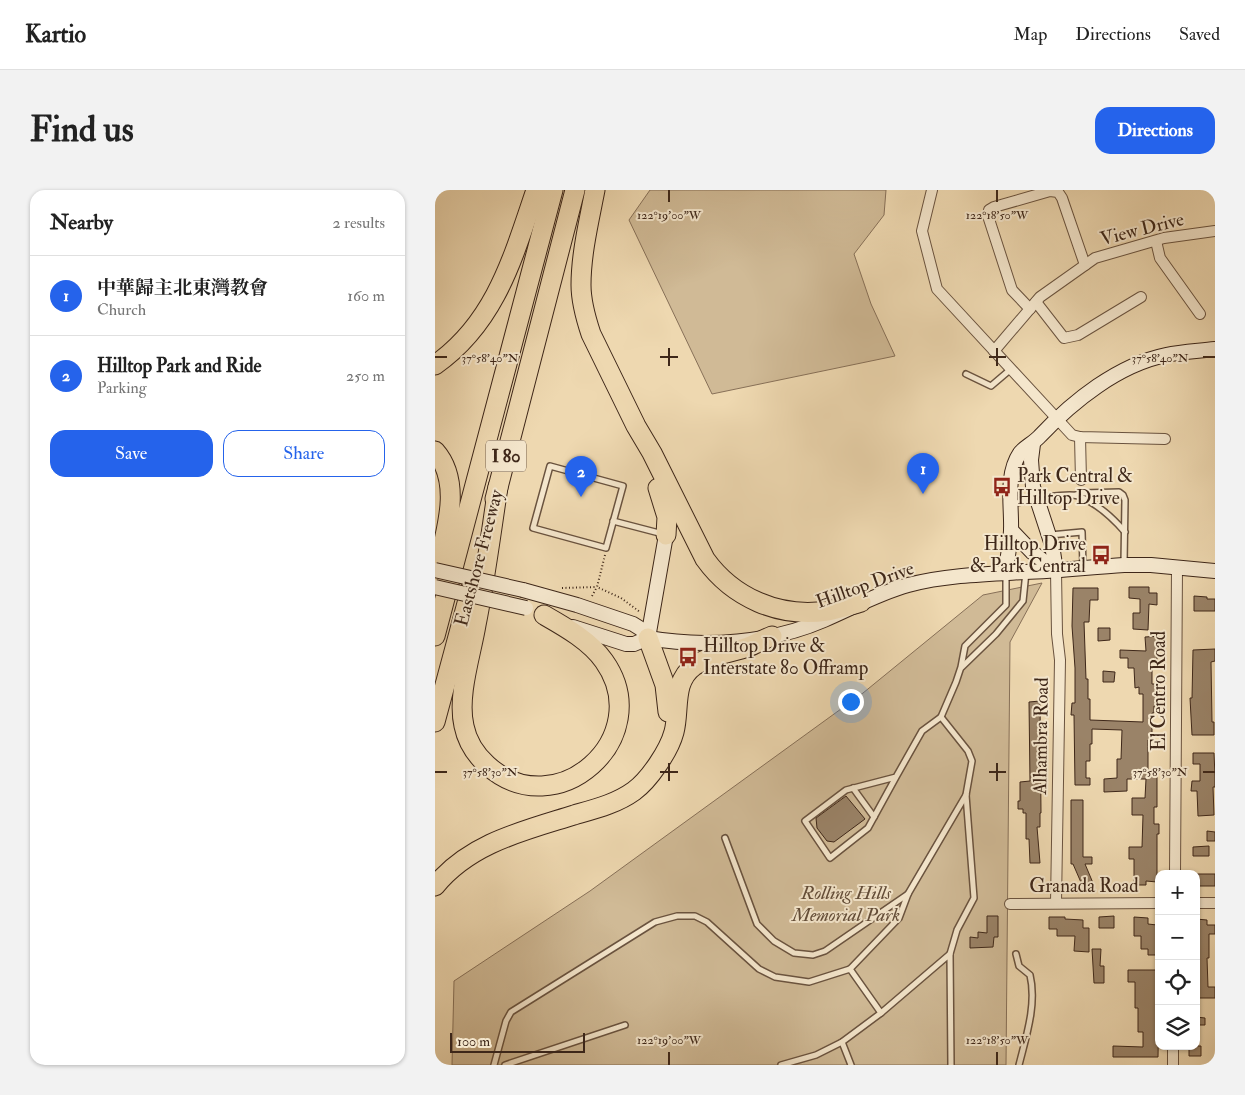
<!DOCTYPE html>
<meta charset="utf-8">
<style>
body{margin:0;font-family:"IM FELL Double Pica","Noto Serif SC",serif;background:#f2f2f2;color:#222}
.controls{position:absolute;right:15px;bottom:15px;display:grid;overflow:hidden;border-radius:10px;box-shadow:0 1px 4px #0004}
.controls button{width:45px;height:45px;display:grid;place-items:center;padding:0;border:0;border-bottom:1px solid #e0e0e0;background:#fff;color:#222;font:25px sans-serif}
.scale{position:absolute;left:15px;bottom:12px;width:135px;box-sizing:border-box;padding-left:5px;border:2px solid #3e2719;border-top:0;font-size:14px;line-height:18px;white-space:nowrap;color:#3e2719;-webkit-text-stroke:4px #f4e6cc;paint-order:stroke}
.you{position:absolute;left:415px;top:511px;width:18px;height:18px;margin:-12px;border:4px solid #fff;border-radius:50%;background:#1a73e8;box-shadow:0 0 0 8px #1a73e833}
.badge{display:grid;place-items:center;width:32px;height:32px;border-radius:50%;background:#2563eb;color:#fff;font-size:16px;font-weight:700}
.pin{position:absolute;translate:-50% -41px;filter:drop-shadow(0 1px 2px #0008)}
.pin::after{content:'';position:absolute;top:26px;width:18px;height:15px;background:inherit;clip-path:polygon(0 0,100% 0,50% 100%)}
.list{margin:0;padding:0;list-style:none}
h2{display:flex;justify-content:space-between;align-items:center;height:65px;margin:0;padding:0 20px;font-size:21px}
h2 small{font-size:16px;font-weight:400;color:#767676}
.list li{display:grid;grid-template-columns:32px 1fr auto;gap:15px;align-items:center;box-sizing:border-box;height:80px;padding:0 20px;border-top:1px solid #e0e0e0}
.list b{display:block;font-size:19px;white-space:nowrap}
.list p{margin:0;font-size:16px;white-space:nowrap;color:#767676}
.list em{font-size:16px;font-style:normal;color:#767676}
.actions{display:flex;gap:10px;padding:15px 20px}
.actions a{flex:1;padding:11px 0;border:1px solid #2563eb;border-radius:15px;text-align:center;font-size:18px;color:#2563eb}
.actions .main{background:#2563eb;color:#fff}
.icon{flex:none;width:28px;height:28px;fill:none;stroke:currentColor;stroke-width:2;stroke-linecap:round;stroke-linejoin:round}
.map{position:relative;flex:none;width:780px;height:875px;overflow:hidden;border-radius:15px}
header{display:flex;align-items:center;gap:30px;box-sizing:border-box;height:70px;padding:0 25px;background:#fff;border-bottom:1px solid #e0e0e0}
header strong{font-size:24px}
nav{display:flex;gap:28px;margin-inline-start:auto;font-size:18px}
.intro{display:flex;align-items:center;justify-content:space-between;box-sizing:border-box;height:120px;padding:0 30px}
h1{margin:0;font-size:35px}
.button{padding:12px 22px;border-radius:15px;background:#2563eb;color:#fff;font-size:18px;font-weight:700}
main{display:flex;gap:30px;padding:0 30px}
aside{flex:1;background:#fff;border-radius:15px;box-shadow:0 1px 4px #0004}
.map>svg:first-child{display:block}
.green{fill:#d0ba96;stroke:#877058}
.building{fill:#9a8368;stroke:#3e2719}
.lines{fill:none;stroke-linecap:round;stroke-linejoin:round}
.lane-casing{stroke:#6a533f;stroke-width:8}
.street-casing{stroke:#6a533f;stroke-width:12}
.secondary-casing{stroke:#3e2719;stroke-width:16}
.highway-casing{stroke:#3e2719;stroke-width:21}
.path{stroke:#3e2719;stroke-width:2;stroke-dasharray:1 2.5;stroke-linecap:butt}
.lane{stroke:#f4e6cc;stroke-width:5}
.street{stroke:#f4e6cc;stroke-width:10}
.secondary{stroke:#f4e6cc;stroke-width:14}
.highway{stroke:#eed8b0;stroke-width:19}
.secondary-bridge-casing{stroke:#3e2719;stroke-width:16;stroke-linecap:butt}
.secondary-bridge{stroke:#f4e6cc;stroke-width:14}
.ticks{fill:none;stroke:#3e2719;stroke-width:2}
.labels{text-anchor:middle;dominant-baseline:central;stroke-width:4;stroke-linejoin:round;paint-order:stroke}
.shield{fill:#f4e6cc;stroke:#75604f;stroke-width:1}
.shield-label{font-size:18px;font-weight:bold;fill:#3e2719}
.street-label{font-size:19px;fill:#3e2719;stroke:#f4e6cc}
.poi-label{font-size:19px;fill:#3e2719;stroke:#f4e6cc;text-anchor:start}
.park-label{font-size:19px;font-style:italic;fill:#624c38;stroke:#f4e6cc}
.ticks-label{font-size:12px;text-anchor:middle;fill:#3e2719;stroke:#f4e6cc;stroke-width:4;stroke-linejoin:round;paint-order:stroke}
</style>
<header>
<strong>Kartio</strong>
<nav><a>Map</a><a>Directions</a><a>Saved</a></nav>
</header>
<div class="intro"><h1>Find us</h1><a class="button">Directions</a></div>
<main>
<aside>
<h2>Nearby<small>2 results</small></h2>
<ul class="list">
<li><span class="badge">1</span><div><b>中華歸主北東灣教會</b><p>Church</p></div><em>160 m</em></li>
<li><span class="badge">2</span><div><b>Hilltop Park and Ride</b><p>Parking</p></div><em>250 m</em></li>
</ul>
<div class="actions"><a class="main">Save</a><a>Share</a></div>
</aside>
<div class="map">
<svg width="780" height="875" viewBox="0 0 780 875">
<rect width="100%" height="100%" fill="#eed8b0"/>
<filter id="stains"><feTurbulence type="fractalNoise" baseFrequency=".004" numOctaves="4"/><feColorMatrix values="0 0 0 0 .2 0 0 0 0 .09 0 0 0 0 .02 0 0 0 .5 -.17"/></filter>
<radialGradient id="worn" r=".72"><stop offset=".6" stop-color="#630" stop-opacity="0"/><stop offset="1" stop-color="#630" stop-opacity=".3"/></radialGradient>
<g class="green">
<polygon points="215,0 451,0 449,25 419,64 436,114 460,166 277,204 194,30"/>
<polygon points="607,393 575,452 571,875 17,875 19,791 155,701 428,503 548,405"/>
</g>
<g class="building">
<polygon points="694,397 714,397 714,403 722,403 722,415 714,414 713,440 698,439 698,423 705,423 705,409 694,408"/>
<polygon points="638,398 663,398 663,410 655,410 654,432 649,432 651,489 653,489 653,509 655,509 655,530 708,532 708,504 704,504 704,497 700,498 699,478 693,478 693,468 685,468 685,460 711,461 710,447 725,446 725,456 722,456 722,478 717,478 717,494 724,494 724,516 719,516 719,523 717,523 717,550 713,550 713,580 722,580 722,617 719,617 719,634 724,634 724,644 722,644 722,692 711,691 711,695 699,695 699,669 694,669 694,657 707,657 708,625 697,625 697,608 710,608 711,589 692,589 692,601 669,602 669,589 682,588 682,569 686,569 687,540 657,539 657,554 655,554 655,571 651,571 651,588 655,588 655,595 640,595 639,525 636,525 637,513 640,513 640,478 637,436"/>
<polygon points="759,406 772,407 772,409 780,409 780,421 759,421"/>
<polygon points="663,438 675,438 675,450 663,451"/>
<polygon points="780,459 780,471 776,472 777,532 779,532 779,545 757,545 755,508 757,508 758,460"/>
<polygon points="668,481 680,482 679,492 668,492"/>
<polygon points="605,511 606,623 605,623 605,637 602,637 605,673 595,673 594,649 591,649 591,623 588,623 588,619 583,619 583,611 585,611 585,592 595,591 594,512"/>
<polygon points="758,563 779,563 780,586 780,597 778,597 779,625 763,626 762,601 756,601 757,591 765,591 765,574 758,574"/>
<polygon points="411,606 430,629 399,652 392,651 382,638 381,628"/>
<polygon points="636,610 648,610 648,667 657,667 657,674 650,674 658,693 648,697 638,674 636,674"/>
<polygon points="772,641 780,642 780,651 772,651"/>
<polygon points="774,656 774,666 758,666 758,657"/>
<rect x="761" y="684" width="19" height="12"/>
<polygon points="552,726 563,726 563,747 559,747 558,757 535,758 535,747 543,748 543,742 552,743"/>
<polygon points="679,726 679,738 664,738 664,727"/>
<polygon points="614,727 630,727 630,729 648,730 648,738 654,738 654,762 639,761 640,746 622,746 622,739 614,739"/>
<polygon points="699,727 713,728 713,734 722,735 724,765 713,765 713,759 706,759 706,746 699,746"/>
<polygon points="761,729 772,730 772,735 780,735 780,744 774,744 774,768 772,768 773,797 780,797 780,808 761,808"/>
<polygon points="657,759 666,759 665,776 669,776 669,793 659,793"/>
<polygon points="693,780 721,780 722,801 724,810 723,867 678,867 678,856 708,857 708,842 703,842 703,818 700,818 700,792 693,792"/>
<polygon points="761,827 770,828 770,835 761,835"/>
<polygon points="756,856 766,856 766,866 754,866 754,858 756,858"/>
</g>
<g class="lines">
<defs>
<g id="lane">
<polyline points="531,184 556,196 576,179"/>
<polygon points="115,276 188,296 171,358 98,338"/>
<polyline points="641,305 648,303 684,302 688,305 690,310 689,373"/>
<path d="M576 314C590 311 631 302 643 306 662 313 677 327 690 342"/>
<polyline points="178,331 228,344"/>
<polyline points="615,345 647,342 648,377"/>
<polyline points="527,477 561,444 588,411 591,382"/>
<polyline points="506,527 521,492 526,477 530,456 571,415 571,384"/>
<polyline points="461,587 433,638 395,668 370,631 411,600 461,587 487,541 506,527 533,561 537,571 531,605 539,708 522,740 515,764"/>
<polyline points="418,598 439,627"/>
<polyline points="290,648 322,734 339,751 359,763 378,765 390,761 473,704"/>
<path d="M581 764 584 776 595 785C602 814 591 847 584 875"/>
<polyline points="415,779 464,728 473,704 531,605"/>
<polyline points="446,823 515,764 516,875"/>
<polyline points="407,852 416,875"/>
<polyline points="59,875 71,831 76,822 220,732 242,726 260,726 272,732 324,779 340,787 374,792 415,779 446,823 407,852 381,865 346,875"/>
<polyline points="70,875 190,835"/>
</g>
<g id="street">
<polyline points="497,0 487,41 502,99 637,245 645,247 730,249"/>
<polyline points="721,51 725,68 765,124"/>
<polyline points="601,112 629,148 643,145 706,107"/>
<polyline points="595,119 577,100 553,26 554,20 559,17 615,1 623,2 627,8 650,75"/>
<polyline points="559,161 605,107 660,68 729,48 780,41"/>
<polyline points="645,247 646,290"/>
<polyline points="621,381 622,444 625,470 621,713"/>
<polyline points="740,684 742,378"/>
<polyline points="761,713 780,713"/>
<polyline points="575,714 724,713"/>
<polyline points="738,875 738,856"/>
</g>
<g id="secondary">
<polyline points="598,254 596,270 598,297 617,355 621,381"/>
<polyline points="576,340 597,362 621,381"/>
<path d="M571 382C572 369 575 355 576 341 577 316 570 285 585 263 587 259 600 252 605 246 638 211 683 175 731 165 747 162 764 161 780 159"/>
<path d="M88 400 142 415 198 434 206 439 213 448C270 458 336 453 389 430 417 418 444 403 473 395 511 385 552 384 590 382 623 381 656 377 689 375H716L780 381"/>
<polyline points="138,437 191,454 199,454 213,448"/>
<polyline points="213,448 231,345"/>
</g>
<g id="highway">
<path d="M160 0C154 31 146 64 146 95 146 112 151 129 156 144L201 236 217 263 270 369C298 408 344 428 392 421 404 419 415 415 426 412"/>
<path d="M0 175C61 132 78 67 101 0"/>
<path d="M0 261C30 295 8 349 0 389"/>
<path d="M63 297C56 343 50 390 41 435 36 465 22 506 29 536 32 551 40 564 52 575 121 638 223 547 169 471 155 451 130 437 109 425"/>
<polyline points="223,298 232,327 231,345"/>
<polyline points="60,309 140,0"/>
<polyline points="0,446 118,0"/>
<polyline points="213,448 230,495 233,522"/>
<polyline points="0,532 38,391"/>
<path d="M0 696C35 653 88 641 139 625 160 619 181 614 199 601 214 590 234 561 239 542 245 520 237 492 259 476 275 465 295 463 313 457 321 454 329 449 337 446"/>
</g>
</defs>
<use href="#lane" class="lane-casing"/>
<use href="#street" class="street-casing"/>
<use href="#secondary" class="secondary-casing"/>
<use href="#highway" class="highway-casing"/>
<g class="path">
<polyline points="170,365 162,397 186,408 205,422"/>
<polyline points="127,398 162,397"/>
<polyline points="157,406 162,397"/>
</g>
<use href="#lane" class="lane"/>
<use href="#street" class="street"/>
<use href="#secondary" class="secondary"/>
<use href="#highway" class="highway"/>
<defs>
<g id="secondary-bridge">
<polyline points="0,380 88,400"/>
<polyline points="0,397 91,418"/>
</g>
</defs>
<use href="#secondary-bridge" class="secondary-bridge-casing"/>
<use href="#secondary-bridge" class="secondary-bridge"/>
</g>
<path class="ticks" d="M234 0V12M562 0V12M234 158V176M562 158V176M0 167H12M225 167H243M554 167H571M768 167H780M234 573V591M562 573V591M0 582H12M225 582H243M554 582H571M768 582H780M234 862V875M562 862V875"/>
<defs>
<symbol id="bus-bare" viewBox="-9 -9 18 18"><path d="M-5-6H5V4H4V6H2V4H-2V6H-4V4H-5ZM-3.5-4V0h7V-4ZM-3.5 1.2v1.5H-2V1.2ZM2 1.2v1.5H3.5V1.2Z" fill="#8f2418" stroke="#f4e6cc" stroke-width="2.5" paint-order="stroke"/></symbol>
</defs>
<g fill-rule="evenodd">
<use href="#bus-bare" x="553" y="283" width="28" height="28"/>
<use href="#bus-bare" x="652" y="351" width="28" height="28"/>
<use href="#bus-bare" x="239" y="453" width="28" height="28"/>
</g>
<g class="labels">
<rect class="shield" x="51" y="250.5" width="40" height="31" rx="4"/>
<g class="shield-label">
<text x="71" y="266">I 80</text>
</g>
<g class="street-label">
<text transform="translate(707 39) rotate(-14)">View Drive</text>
<text transform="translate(44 368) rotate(-75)">Eastshore Freeway</text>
<text transform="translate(430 395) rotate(-20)">Hilltop Drive</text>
<text transform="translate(724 501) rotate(-90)">El Centro Road</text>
<text transform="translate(606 546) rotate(-89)">Alhambra Road</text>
<text x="649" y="696">Granada Road</text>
</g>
<g class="poi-label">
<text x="582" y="286">Park Central &amp;<tspan x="582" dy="22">Hilltop Drive</tspan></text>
<text x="651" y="354" text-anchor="end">Hilltop Drive<tspan x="651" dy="22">&amp; Park Central</tspan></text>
<text x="268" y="456">Hilltop Drive &amp;<tspan x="268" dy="22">Interstate 80 Offramp</tspan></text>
</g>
<g class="park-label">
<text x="411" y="703">Rolling Hills<tspan x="411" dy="22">Memorial Park</tspan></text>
</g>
</g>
<g class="ticks-label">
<text x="234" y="29">122°19'00"W</text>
<text x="562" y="29">122°18'50"W</text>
<text x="55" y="172">37°58'40"N</text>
<text x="725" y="172">37°58'40"N</text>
<text x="55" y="586">37°58'30"N</text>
<text x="725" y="586">37°58'30"N</text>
<text x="234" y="854">122°19'00"W</text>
<text x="562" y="854">122°18'50"W</text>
</g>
<rect width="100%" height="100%" filter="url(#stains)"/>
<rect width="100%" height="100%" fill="url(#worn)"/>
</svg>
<div class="controls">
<button>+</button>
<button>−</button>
<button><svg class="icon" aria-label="locate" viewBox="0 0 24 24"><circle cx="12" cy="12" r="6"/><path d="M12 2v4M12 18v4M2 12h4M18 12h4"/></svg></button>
<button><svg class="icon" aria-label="layers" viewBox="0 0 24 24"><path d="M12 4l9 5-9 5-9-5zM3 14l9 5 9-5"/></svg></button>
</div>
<div class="scale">100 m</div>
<div class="you"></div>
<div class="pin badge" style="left:488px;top:304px">1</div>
<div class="pin badge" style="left:146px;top:307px">2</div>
</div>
</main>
